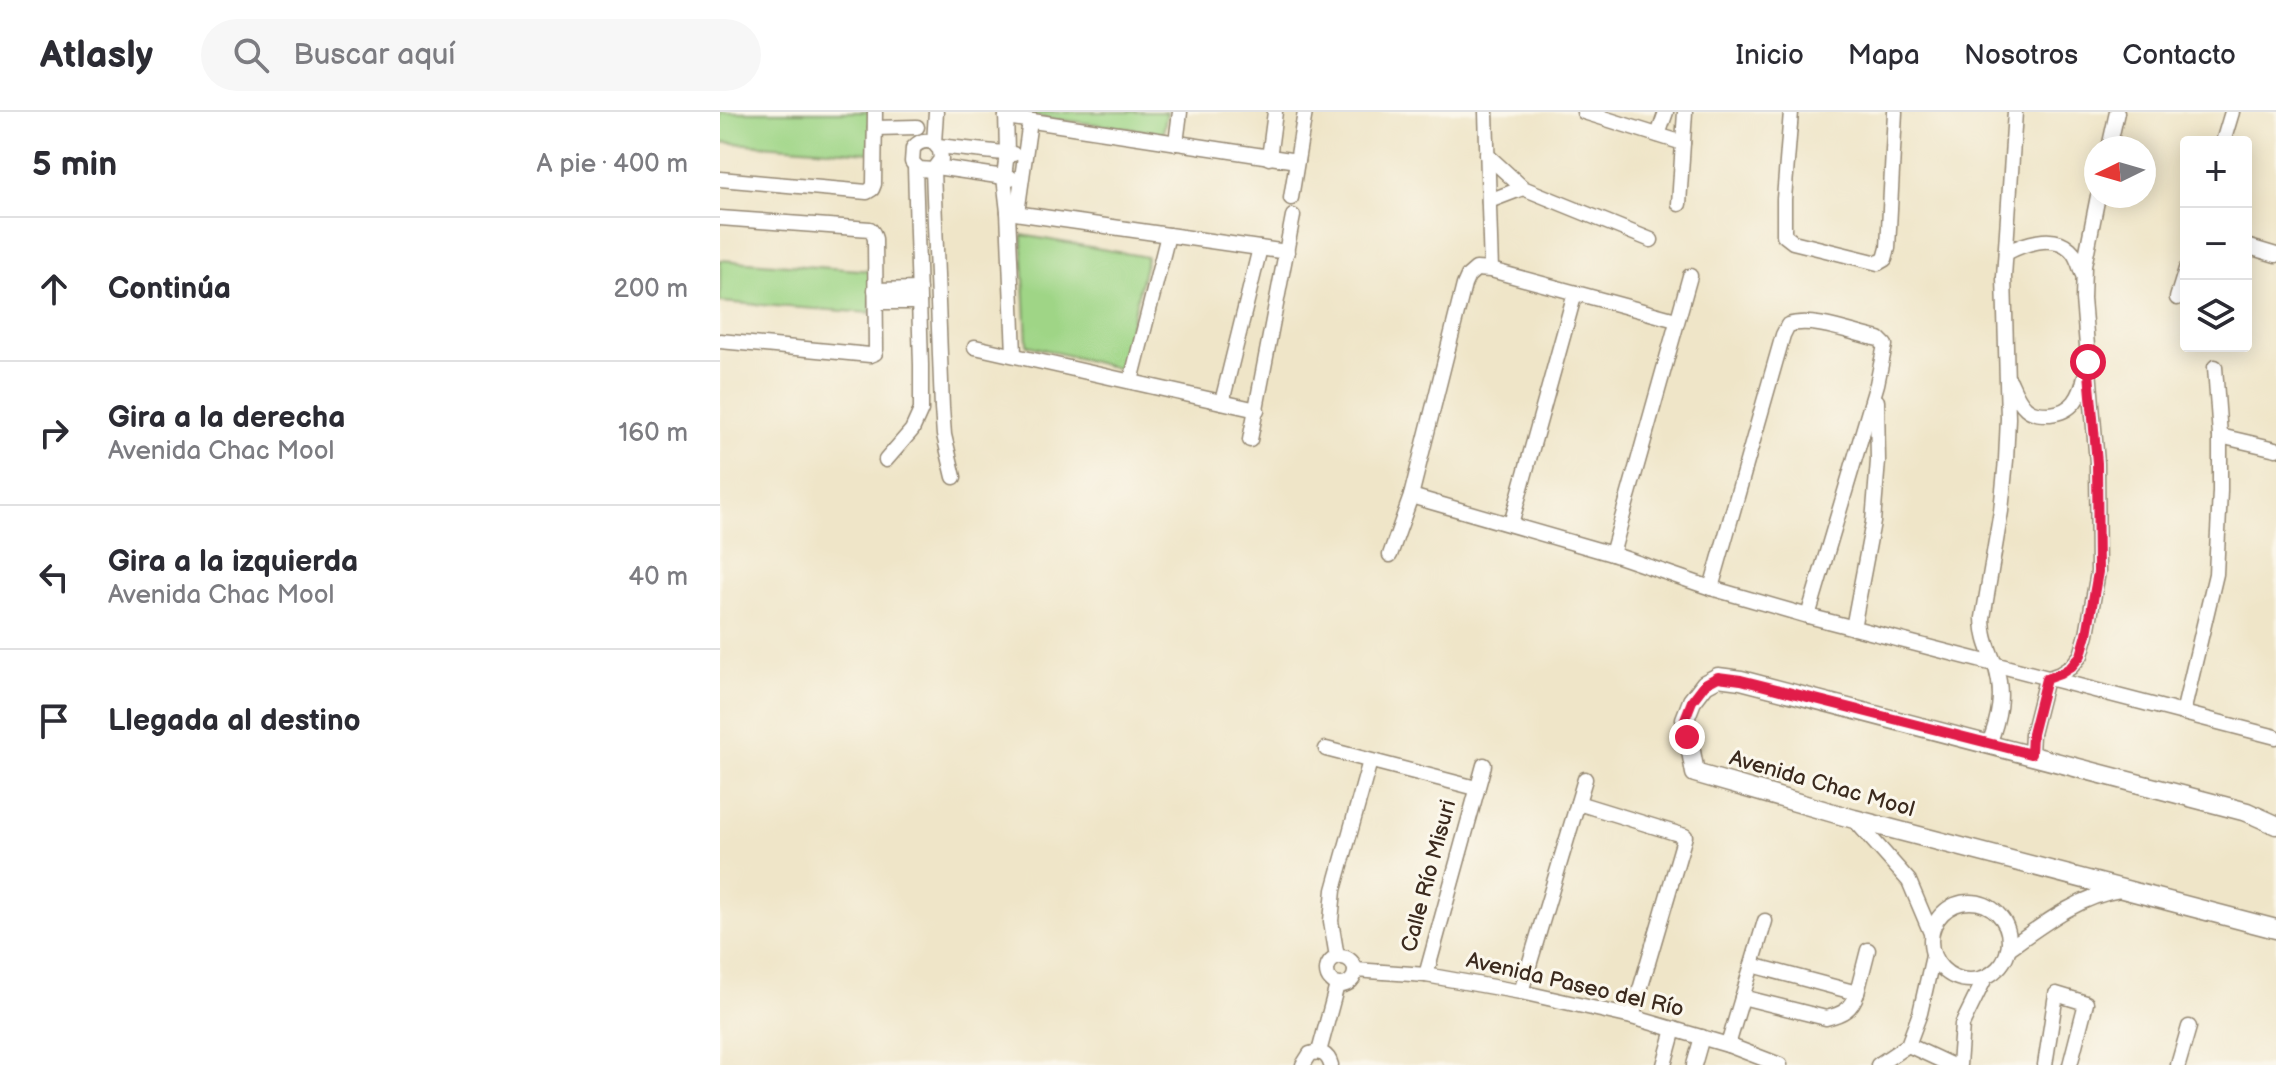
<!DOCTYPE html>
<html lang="es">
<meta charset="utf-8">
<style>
body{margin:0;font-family:"Balsamiq Sans",sans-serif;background:#f7f7f7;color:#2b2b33}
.controls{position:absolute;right:24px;top:24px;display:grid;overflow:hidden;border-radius:8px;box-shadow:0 4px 20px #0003}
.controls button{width:72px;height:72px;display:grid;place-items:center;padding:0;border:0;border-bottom:2px solid #e1e1e2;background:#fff;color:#2b2b33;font:40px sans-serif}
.compass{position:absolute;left:1364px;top:24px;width:72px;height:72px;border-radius:50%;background:#fff;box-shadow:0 4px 20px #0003;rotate:265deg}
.stop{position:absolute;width:24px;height:24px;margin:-18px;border:6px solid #e11d48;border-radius:50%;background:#fff}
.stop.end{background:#e11d48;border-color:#fff;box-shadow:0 2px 8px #0008}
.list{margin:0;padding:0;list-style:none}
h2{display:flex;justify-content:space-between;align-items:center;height:104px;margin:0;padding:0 32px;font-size:34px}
h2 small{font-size:26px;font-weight:400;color:#7c7c81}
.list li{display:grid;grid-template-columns:52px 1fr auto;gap:24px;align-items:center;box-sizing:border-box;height:144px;padding:0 32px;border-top:2px solid #e1e1e2}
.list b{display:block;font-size:30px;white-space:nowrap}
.list p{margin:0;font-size:26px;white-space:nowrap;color:#7c7c81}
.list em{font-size:26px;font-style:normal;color:#7c7c81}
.icon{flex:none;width:44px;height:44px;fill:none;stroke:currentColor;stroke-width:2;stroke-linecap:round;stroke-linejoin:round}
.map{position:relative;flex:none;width:1556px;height:953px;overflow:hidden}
header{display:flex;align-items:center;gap:48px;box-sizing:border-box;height:112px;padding:0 40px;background:#fff;border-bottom:2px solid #e1e1e2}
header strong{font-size:38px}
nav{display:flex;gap:44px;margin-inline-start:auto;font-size:28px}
.search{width:560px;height:72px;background:#f7f7f7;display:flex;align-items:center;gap:20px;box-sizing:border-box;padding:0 28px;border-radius:44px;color:#7c7c81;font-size:30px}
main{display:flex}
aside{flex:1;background:#fff}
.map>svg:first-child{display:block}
.green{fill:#9fd586;stroke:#6d8052;stroke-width:2}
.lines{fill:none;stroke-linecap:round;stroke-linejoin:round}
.minor-casing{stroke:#958873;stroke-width:17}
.major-casing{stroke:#958873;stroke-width:21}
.minor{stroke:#fff;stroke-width:14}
.major{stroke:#fff;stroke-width:18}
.route{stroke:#e11d48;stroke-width:10}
.labels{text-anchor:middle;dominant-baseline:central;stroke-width:6;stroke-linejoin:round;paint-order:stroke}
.street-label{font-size:22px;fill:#3b2a1e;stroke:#fbf7ec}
</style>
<header>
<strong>Atlasly</strong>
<div class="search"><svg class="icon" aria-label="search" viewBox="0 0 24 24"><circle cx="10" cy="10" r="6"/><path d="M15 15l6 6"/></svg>Buscar aquí</div>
<nav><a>Inicio</a><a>Mapa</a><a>Nosotros</a><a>Contacto</a></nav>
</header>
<main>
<aside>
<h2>5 min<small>A pie · 400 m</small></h2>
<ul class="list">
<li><svg class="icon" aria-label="ahead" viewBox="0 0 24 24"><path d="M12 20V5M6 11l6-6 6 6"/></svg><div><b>Continúa</b></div><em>200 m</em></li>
<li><svg class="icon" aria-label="right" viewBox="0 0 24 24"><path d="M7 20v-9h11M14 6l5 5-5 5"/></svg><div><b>Gira a la derecha</b><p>Avenida Chac Mool</p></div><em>160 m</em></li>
<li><svg class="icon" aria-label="left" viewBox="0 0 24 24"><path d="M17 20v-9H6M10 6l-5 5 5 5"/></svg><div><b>Gira a la izquierda</b><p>Avenida Chac Mool</p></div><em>40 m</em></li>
<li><svg class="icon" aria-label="arrive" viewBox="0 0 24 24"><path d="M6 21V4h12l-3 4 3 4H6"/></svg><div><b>Llegada al destino</b></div></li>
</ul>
</aside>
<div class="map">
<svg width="1556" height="953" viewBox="0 0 1556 953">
<rect width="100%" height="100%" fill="#fbf7ec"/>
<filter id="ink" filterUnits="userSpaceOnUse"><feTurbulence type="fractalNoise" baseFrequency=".0125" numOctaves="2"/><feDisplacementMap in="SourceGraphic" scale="16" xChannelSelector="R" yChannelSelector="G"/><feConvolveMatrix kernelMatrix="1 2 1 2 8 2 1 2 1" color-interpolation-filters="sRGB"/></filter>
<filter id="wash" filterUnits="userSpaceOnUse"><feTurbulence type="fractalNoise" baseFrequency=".006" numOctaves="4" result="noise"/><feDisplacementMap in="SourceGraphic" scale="32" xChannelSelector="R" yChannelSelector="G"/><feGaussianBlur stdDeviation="1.8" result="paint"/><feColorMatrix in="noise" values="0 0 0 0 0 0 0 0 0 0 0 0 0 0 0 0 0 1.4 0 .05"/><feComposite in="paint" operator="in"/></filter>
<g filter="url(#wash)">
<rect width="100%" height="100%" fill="#efe5c8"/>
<g class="green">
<polygon points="0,0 152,0 149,41 0,30"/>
<polygon points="297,0 447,0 443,21 297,2"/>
<polygon points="302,123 427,145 400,257 307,233"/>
<polygon points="0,148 153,159 150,201 0,190"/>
</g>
</g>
<g filter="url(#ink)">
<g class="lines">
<defs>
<g id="minor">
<polyline points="286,0 287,41 284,65 288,100 294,242"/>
<polyline points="766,0 771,158"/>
<polyline points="864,0 963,31"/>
<polyline points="1071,0 1064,87 1064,123 1073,130 1158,151 1165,147 1168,136 1175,0"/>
<polyline points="286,5 577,49"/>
<polyline points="155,16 197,15"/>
<polyline points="938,23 946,0"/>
<polyline points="1503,30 1512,0"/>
<path d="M214 31C206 27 199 29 193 36L192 50 199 57 213 58 221 47 220 38 214 31 216 0"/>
<polyline points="456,31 460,0"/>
<polyline points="218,34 293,42"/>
<polyline points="1389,36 1397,0"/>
<polyline points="767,43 803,76"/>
<polyline points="549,46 555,0"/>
<polyline points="216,55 291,66"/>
<polyline points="213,58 222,296 224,323 234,365"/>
<polyline points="0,67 147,80 152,77 154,72 155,0"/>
<polyline points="571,86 585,0"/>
<polyline points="769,89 803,76 931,128"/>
<polyline points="959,92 965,0"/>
<polyline points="288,100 567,140"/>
<polyline points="297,101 310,9"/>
<polyline points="0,106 150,117 153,121 155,127 156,237 155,241 150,243 0,229"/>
<polyline points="1526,134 1556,143"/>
<path d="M1286 141C1303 132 1333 121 1350 137 1357 143 1359 152 1362 161"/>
<polyline points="155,178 199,177"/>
<polyline points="1457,186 1466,157"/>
<polyline points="156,190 199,190"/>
<polyline points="255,235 537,298"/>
<polyline points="411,269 448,123"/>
<path d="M1290 269C1294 278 1298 289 1306 296 1313 302 1321 302 1330 302 1353 300 1361 284 1365 264"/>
<polyline points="502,290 540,136"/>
<polyline points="1500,324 1556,337"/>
<polyline points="530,328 573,104"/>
<polyline points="166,348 192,318 201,298 201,253 195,55"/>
<polyline points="691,384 892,442 991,476 1088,504 1556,625"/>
<polyline points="791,412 855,181"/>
<polyline points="892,442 970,164"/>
<polyline points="670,443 691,384 744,173 748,164 756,157 771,158 956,208"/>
<path d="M991 476 1063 223 1068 213C1093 205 1132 221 1159 227L1165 233 1157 272 1088 504"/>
<polyline points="1133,516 1153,410 1158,349 1157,289"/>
<polyline points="1463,601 1496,462 1500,379 1500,324 1495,255"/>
<path d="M1269 632C1279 606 1284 583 1276 556 1269 535 1264 530 1263 506L1281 399 1286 348 1288 306 1284 165 1295 0"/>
<polyline points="606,637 756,676"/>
<polyline points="1311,642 1312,622 1326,567 1340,562 1351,555 1361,543 1367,522 1378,460 1377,351 1363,187 1364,154 1378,84"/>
<polyline points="858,691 965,724 912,905"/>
<polyline points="1134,707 1189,769 1211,821"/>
<circle cx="1250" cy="829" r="39"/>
<path d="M1288 837C1322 813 1359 784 1400 778"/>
<circle cx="621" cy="859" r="14"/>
<polyline points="617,845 611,809 614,778 650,649"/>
<polyline points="635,858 706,863 801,880 912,905 1008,933 1060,953"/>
<polyline points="706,863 764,653"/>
<polyline points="801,880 865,667"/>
<polyline points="1137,881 1148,838"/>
<path d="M1022 885 1106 906C1123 902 1132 897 1137 881L1032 853"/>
<polyline points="1008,933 1045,809"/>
<polyline points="1188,933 1231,953"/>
<polyline points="599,940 617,873"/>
<path d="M583 953 590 942C600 938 608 942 611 953"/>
<polyline points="944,953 954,917"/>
<polyline points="974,953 982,925"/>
<polyline points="1158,953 1188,933 1200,901 1213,844"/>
<polyline points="1239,953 1242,913 1265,866"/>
<polyline points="1325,953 1336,882 1366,891 1350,953"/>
<polyline points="1458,953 1469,915"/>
</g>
<polyline id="major" points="1556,713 1527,700 1021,568 998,565 985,572 972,589 965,607 975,661 1134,707 1556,817"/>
</defs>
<use href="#minor" class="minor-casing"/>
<use href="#major" class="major-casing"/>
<use href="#minor" class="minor"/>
<use href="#major" class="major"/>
</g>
</g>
<g class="lines" filter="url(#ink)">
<polyline class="route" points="967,625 965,607 972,589 985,572 998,565 1021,568 1311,642 1312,622 1326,567 1340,562 1351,555 1361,543 1367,522 1378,460 1377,351 1368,250"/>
</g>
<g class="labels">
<g class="street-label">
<text transform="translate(1102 672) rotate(16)">Avenida Chac Mool</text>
<text transform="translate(709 764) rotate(-75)">Calle Río Misuri</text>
<text transform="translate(855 873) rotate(13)">Avenida Paseo del Río</text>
</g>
</g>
</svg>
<div class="controls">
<button>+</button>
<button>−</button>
<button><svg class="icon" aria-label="layers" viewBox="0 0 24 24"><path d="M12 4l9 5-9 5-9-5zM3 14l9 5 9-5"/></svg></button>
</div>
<svg class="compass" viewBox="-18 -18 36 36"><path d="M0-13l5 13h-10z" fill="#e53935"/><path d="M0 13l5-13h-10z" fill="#7c7c81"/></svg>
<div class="stop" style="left:1368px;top:250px"></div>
<div class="stop end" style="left:967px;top:625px"></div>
</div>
</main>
